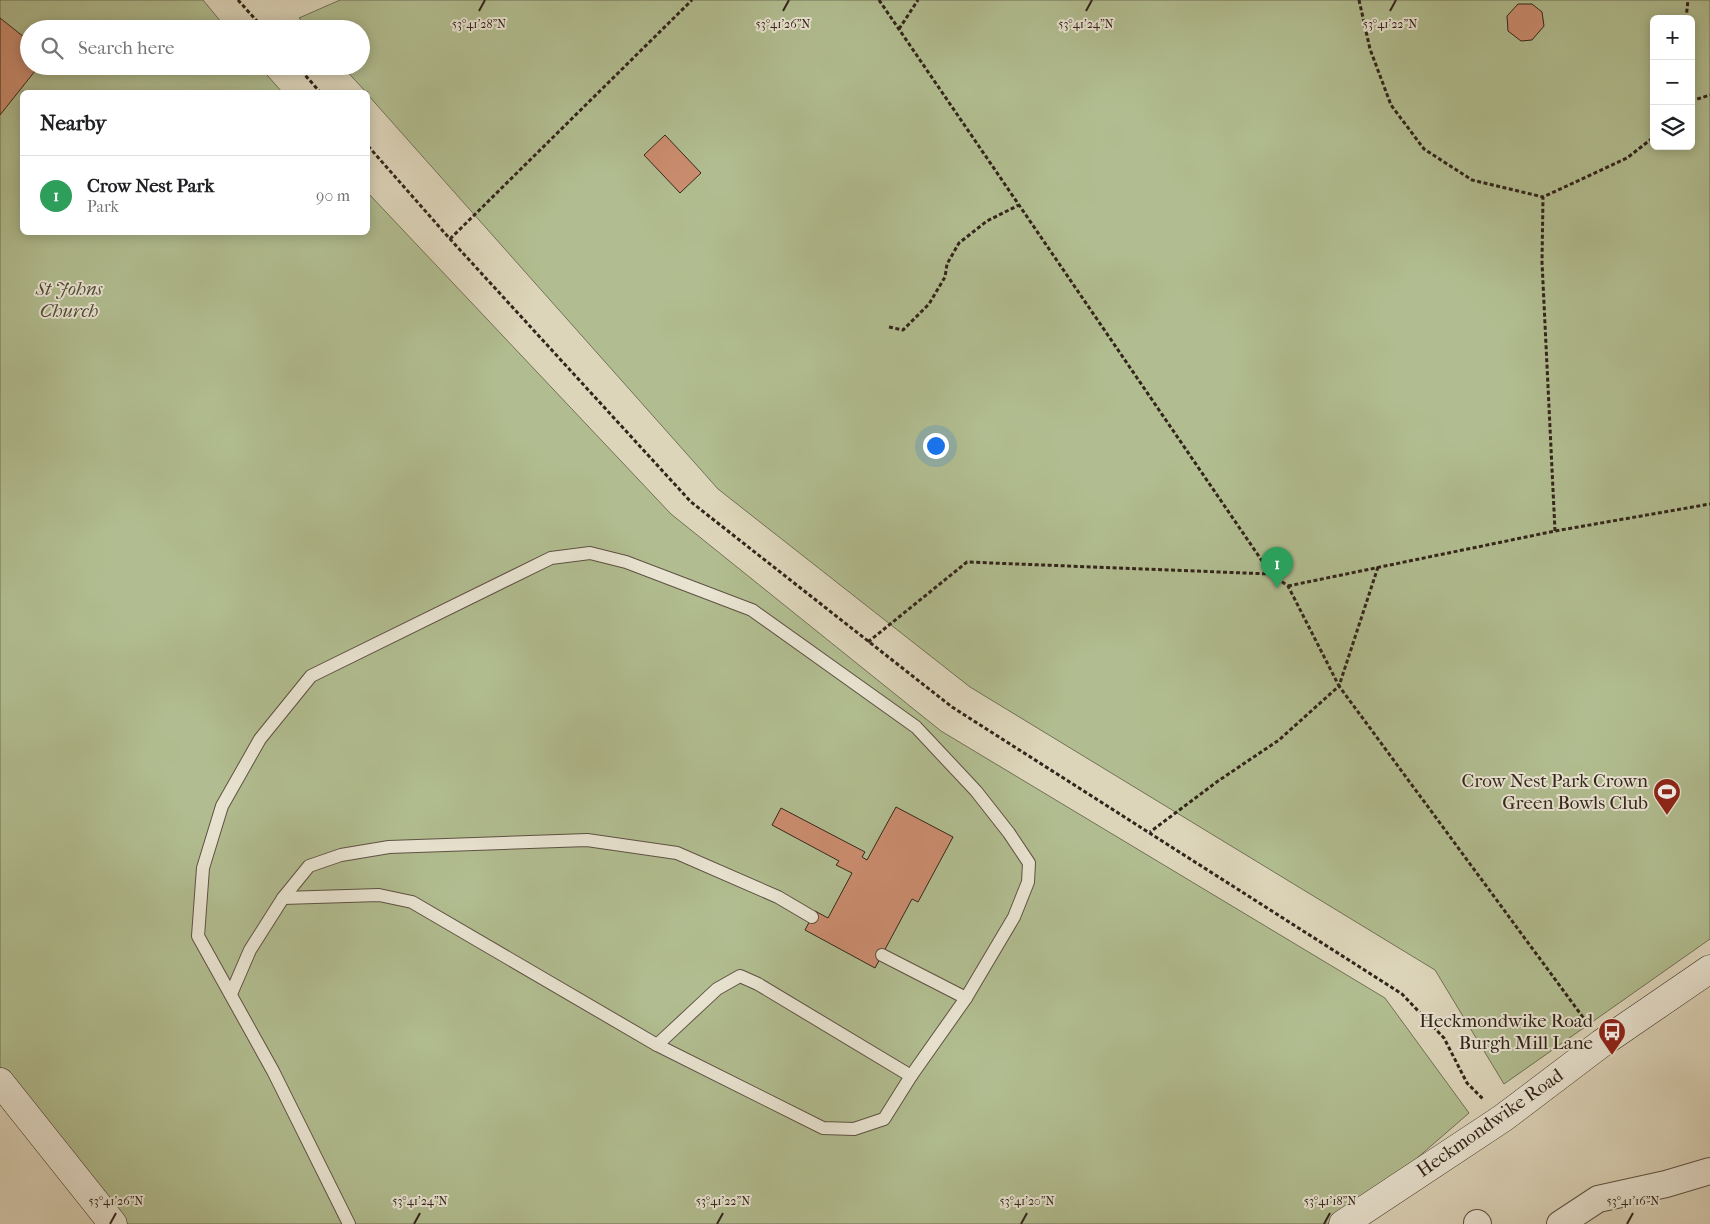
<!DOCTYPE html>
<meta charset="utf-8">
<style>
body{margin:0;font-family:"IM FELL French Canon",serif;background:#f6f6f6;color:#202124}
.controls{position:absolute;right:15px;top:15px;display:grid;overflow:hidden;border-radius:8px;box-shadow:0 2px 12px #0003}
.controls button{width:45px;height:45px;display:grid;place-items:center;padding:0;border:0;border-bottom:1px solid #e0e0e0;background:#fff;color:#202124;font:25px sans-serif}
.you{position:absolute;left:935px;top:445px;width:18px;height:18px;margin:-12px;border:4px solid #fff;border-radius:50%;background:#1a73e8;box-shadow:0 0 0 8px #1a73e833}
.badge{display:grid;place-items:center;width:32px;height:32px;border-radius:50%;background:#8f2418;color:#fff;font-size:16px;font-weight:700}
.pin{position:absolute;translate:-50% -41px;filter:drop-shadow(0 1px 2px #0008)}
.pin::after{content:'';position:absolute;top:26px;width:18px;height:15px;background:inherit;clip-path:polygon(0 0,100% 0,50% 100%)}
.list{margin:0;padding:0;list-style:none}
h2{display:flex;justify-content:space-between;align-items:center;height:65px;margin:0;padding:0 20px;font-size:21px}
h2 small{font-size:16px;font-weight:400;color:#757577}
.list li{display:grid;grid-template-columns:32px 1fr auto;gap:15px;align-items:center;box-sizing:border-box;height:80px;padding:0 20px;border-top:1px solid #e0e0e0}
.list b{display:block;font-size:19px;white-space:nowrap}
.list p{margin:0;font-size:16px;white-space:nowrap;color:#757577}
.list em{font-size:16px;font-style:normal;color:#757577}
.icon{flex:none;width:28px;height:28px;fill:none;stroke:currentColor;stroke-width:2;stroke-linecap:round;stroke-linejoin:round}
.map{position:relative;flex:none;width:1710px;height:1224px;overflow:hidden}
.search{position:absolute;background:#fff;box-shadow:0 2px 12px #0003;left:20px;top:20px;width:350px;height:55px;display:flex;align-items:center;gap:12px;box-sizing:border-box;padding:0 18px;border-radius:28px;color:#757577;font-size:19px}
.panel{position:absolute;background:#fff;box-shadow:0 2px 12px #0003;left:20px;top:90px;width:350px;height:145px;border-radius:8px}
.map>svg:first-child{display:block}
.green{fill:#b1bd90;stroke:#727156;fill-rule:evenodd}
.building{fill:#cb8d6f;stroke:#33251b}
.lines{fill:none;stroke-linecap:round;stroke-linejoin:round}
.lane-casing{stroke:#5e5143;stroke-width:14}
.street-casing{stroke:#5e5143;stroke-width:28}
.secondary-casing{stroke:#33251b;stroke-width:29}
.path{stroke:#33251b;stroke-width:3;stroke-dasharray:4 2.5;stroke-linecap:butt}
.lane{stroke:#e9e4d2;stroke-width:12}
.street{stroke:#e9e4d2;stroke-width:26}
.secondary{stroke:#e9e4d2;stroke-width:28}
.ticks{fill:none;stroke:#33251b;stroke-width:2}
.labels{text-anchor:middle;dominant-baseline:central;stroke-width:4;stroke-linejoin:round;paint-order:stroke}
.park-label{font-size:19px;font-style:italic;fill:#524b38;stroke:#e9e4d2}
.poi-label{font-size:19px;fill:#33251b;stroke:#e9e4d2;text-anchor:end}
.street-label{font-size:19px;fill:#33251b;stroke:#e9e4d2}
.ticks-label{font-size:12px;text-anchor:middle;fill:#33251b;stroke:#e9e4d2;stroke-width:4;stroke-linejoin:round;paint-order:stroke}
</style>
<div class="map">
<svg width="1710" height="1224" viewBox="0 0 1710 1224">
<rect width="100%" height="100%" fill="#ddd5ba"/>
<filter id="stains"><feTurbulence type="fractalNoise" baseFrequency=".004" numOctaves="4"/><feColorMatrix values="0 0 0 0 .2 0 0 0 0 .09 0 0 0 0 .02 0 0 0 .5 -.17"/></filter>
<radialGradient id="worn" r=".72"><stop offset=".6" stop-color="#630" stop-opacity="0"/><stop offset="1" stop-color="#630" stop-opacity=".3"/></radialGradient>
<g class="green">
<polygon points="0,0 203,0 227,29 29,29 29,66 259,66 282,92 22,92 22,232 368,232 368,193 671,514 941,731 1385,998 1469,1113 1341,1224 116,1224 0,1068"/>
<path d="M340 0H1710V939L1504 1084 1435 970 970 687 718 489 368 95V92H366L342 66H361V29H309L299 18ZM1654 19H1691V146H1654Z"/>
</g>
<g class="building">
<polygon points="1518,4 1532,4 1542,12 1544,26 1532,40 1521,41 1508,31 1507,16"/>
<polygon points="0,18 29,41 29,66 39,66 0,115"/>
<polygon points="665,135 701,173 680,193 644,155"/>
<polygon points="896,807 953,837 918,902 912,899 875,968 805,930 815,911 828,918 852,873 836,865 839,861 772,825 781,808 865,852 862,857 867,860"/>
</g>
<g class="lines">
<defs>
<g id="lane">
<polyline points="283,898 379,895 412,902 657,1045 823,1128 854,1129 884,1119 911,1076 966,998 1014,917 1028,882 1029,863 1009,833 976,791 916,727 752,610 626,562 590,553 551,558 311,676 260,739 222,806 203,868 198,936 273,1071 349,1224"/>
<polyline points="882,955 966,998"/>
<polyline points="231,994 250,950 283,898 309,866 341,855 389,847 587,840 677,853 778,897 812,917"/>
<polyline points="657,1045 717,989 740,976 758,984 911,1076"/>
</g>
<g id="street">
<polyline points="1477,1223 1478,1224"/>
<polyline points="1560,1224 1598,1199 1666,1184 1710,1171"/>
</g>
<g id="secondary">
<polyline points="0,1082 113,1224"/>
<polyline points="1343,1224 1503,1118 1602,1043 1710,969"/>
</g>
</defs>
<use href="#lane" class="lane-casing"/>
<use href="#street" class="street-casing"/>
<use href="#secondary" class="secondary-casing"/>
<g class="path">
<polyline points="238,0 264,29"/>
<polyline points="879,0 1271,574 1288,586 1339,686 1279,740 1218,781 1150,832"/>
<polyline points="1359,0 1370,49 1391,105 1424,149 1472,180 1543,197"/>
<polyline points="1686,19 1688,0"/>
<polyline points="899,29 918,0"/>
<polyline points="297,66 320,92"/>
<polyline points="1691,101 1710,95"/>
<polyline points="368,146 450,239 691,502 952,707 1402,994 1444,1038 1467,1083 1483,1099"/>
<polyline points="450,239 692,0"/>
<polyline points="889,327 903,330 929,304 945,277 947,264 959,243 987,221 1019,205"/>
<polyline points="1555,531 1542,262 1543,197 1627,158 1654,137"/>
<polyline points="1378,567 1339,686 1585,1020"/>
<polyline points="1288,586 1555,531 1710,504"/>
<polyline points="868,642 967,562 1270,574"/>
</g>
<use href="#lane" class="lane"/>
<use href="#street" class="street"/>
<use href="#secondary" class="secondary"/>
</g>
<path class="ticks" d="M479 11 485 0M783 11 789 0M1086 11 1092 0M1390 11 1396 0M110 1224 116 1213M414 1224 420 1213M717 1224 723 1213M1021 1224 1027 1213M1324 1224 1330 1213M1627 1224 1633 1213"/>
<defs>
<symbol id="stadium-pin" viewBox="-11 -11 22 30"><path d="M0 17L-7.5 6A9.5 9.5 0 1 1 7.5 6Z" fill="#8f2418" stroke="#e9e4d2"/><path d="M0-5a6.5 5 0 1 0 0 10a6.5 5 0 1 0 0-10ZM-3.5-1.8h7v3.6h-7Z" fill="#fff"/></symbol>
<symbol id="bus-pin" viewBox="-11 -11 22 30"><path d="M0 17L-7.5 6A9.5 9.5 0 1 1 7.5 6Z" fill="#8f2418" stroke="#e9e4d2"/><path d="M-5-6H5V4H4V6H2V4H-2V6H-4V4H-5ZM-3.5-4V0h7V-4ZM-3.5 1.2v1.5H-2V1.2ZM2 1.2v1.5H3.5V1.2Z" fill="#fff"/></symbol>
</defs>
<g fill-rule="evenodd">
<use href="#stadium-pin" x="1651" y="776" width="32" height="43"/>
<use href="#bus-pin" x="1596" y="1016" width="32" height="43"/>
</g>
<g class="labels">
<g class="park-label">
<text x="69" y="289">St Johns<tspan x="69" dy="22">Church</tspan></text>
</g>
<g class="poi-label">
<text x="1648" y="781">Crow Nest Park Crown<tspan x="1648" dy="22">Green Bowls Club</tspan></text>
<text x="1593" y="1021">Heckmondwike Road<tspan x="1593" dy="22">Burgh Mill Lane</tspan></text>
</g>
<g class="street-label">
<text transform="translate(1490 1123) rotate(-35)">Heckmondwike Road</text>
</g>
</g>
<g class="ticks-label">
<text x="479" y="28">53°41'28"N</text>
<text x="783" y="28">53°41'26"N</text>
<text x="1086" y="28">53°41'24"N</text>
<text x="1390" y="28">53°41'22"N</text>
<text x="116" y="1205">53°41'26"N</text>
<text x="420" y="1205">53°41'24"N</text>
<text x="723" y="1205">53°41'22"N</text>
<text x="1027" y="1205">53°41'20"N</text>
<text x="1330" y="1205">53°41'18"N</text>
<text x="1633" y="1205">53°41'16"N</text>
</g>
<rect width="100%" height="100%" filter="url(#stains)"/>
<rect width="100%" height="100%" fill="url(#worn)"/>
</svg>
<div class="controls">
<button>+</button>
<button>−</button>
<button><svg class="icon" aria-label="layers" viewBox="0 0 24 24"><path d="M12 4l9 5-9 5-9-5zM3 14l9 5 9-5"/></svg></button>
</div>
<div class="you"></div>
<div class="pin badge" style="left:1277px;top:588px;background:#2e9e5b">1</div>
<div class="search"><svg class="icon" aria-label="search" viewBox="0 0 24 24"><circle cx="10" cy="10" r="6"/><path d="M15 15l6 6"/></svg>Search here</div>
<section class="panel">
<h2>Nearby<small></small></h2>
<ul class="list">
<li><span class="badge" style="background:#2e9e5b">1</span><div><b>Crow Nest Park</b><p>Park</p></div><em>90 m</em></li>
</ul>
</section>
</div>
